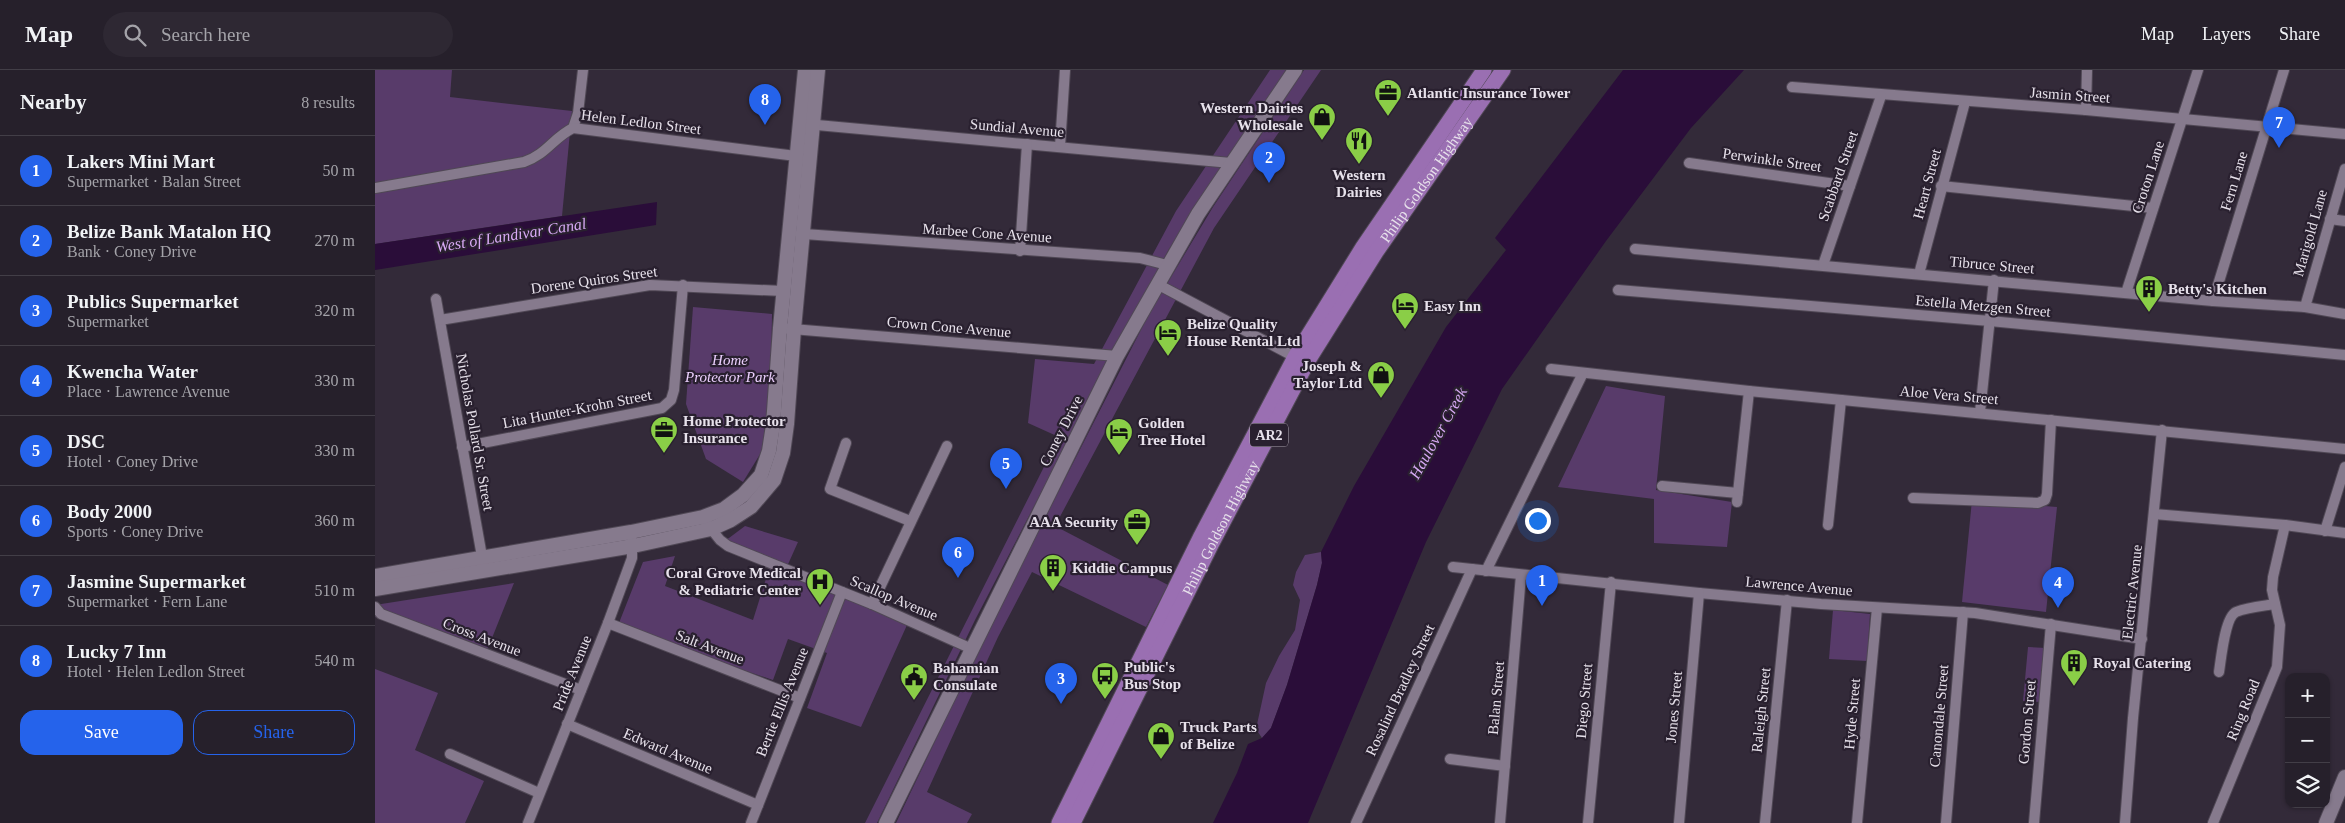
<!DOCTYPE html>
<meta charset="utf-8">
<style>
body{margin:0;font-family:Georgia,serif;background:#2e2833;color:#f1f3f6}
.controls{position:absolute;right:15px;bottom:15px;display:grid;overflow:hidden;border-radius:10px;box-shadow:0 1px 4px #0004}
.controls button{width:45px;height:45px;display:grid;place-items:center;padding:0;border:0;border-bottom:1px solid #423e47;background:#26202b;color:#f1f3f6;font:25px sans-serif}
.you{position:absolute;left:1162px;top:450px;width:18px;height:18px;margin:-12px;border:4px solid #fff;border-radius:50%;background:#1a73e8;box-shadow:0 0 0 8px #1a73e833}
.badge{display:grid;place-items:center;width:32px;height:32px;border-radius:50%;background:#2563eb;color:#fff;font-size:16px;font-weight:700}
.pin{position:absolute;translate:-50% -41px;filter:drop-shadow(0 1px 2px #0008)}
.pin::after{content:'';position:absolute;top:26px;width:18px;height:15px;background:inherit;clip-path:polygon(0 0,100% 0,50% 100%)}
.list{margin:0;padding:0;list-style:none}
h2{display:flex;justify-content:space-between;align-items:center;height:65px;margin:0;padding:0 20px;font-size:21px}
h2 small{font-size:16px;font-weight:400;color:#a4a3a9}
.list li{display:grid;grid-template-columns:32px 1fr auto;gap:15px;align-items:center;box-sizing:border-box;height:70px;padding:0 20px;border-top:1px solid #423e47}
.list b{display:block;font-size:19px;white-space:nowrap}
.list p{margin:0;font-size:16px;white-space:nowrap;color:#a4a3a9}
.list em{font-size:16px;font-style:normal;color:#a4a3a9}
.actions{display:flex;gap:10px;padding:15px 20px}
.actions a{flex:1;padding:11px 0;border:1px solid #2563eb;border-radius:15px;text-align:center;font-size:18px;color:#2563eb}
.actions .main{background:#2563eb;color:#fff}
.icon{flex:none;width:28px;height:28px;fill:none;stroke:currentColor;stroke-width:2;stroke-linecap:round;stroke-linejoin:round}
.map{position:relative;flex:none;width:1970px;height:753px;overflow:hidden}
header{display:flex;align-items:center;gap:30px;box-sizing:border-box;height:70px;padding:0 25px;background:#26202b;border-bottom:1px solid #423e47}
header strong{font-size:24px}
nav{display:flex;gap:28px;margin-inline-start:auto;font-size:18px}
.search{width:350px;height:45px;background:#2e2833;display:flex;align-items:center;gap:12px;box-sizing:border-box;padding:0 18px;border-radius:28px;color:#a4a3a9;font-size:19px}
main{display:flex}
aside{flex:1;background:#26202b}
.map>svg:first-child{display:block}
.green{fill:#583b6a}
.water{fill:#2a0d39}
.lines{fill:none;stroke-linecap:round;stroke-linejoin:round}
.street-casing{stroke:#504855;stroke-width:12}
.secondary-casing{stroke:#504855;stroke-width:16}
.primary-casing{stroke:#504855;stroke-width:17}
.street{stroke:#867a8d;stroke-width:10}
.secondary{stroke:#867a8d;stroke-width:14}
.primary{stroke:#9a6fb2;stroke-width:15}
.labels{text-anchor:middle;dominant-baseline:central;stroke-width:4.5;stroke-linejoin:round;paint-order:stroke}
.shield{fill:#29202f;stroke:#aea7b3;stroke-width:1}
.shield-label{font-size:14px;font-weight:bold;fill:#e7e1eb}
.poi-label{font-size:15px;font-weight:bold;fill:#e7e1eb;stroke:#29202f;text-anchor:start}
.street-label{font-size:15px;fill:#e7e1eb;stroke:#29202f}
.park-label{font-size:15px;font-style:italic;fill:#ecd0fe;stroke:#29202f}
.water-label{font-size:16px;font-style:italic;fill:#d8aaf5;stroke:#29202f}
</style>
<header>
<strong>Map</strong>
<div class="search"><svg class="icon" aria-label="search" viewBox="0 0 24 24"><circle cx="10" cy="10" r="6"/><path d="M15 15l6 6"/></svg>Search here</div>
<nav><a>Map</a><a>Layers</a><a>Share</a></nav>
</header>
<main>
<aside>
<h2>Nearby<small>8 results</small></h2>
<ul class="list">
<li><span class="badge">1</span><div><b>Lakers Mini Mart</b><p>Supermarket · Balan Street</p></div><em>50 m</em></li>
<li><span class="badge">2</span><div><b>Belize Bank Matalon HQ</b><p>Bank · Coney Drive</p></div><em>270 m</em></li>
<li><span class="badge">3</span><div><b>Publics Supermarket</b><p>Supermarket</p></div><em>320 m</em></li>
<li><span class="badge">4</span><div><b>Kwencha Water</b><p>Place · Lawrence Avenue</p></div><em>330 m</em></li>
<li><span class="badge">5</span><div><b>DSC</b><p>Hotel · Coney Drive</p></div><em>330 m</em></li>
<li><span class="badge">6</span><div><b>Body 2000</b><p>Sports · Coney Drive</p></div><em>360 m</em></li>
<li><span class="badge">7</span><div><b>Jasmine Supermarket</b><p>Supermarket · Fern Lane</p></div><em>510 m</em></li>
<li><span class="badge">8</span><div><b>Lucky 7 Inn</b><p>Hotel · Helen Ledlon Street</p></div><em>540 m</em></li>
</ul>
<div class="actions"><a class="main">Save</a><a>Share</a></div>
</aside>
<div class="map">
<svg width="1970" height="753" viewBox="0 0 1970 753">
<rect width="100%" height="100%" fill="#332a39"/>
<g class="green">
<polygon points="0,0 77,0 75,27 197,41 187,146 0,174"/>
<polygon points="895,0 911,0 794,179 763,236 600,550 502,753 490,753 684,367 653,353 660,289 719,294 801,141"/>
<polygon points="929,0 946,0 839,158 680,456 793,515 771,557 657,502 623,567 552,722 597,744 592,753 521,753 615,556 775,242 838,137"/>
<polygon points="318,237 397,244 396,308 387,381 368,412 331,389 311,334"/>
<polygon points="1231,316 1290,326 1281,420 1357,432 1352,477 1279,473 1279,429 1183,417"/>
<polygon points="1597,430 1682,437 1671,542 1587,532"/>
<polygon points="370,456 423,472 410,501 532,555 486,657 432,638 452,583 413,569 398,610 242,558 268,492 300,486 290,516 378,550 395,496 341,474 354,468"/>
<polygon points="946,482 947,493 942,515 912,615 896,658 887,668 881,659 891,613 904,586 920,560 925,530 918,515 921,502 930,485"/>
<polygon points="139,513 109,588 0,547 0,535"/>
<polygon points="1458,540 1495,544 1492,591 1454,589"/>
<polygon points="1653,577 1671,578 1666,632 1648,631"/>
<polygon points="0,599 63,623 40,680 109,711 90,753 0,753"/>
</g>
<g class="water">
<polygon points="1248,0 1369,0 1316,58 1231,171 1127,319 1051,472 933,753 838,753 862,703 873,674 887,668 896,658 912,615 942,515 947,493 946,482 979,416 1071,257 1131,180 1120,168"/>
<polygon points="282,132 281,155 0,200 0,174"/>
</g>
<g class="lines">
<defs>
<g id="street">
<polyline points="1417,17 1711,40 1970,64"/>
<polyline points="1711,40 1712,0"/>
<polyline points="431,54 856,93"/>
<polyline points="198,58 203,43 208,0"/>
<polyline points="685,76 690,0"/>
<polyline points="1314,93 1475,116"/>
<polyline points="1566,116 1778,138"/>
<path d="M0 118 149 92C172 84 178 68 198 58L421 86"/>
<polyline points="1955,149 1970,151"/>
<polyline points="429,164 765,188 792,195"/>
<polyline points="1260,179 1838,231 1930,237 1970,244"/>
<polyline points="645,181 652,74"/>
<polyline points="1448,195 1506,26"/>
<polyline points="1544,204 1590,32"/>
<polyline points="782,214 920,287"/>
<polyline points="1243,220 1615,251 1970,285"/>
<polyline points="1751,223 1823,0"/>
<polyline points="61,229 108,492"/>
<polyline points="1838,231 1909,0"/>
<polyline points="1930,237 1970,99"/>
<polyline points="65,250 275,215 408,221"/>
<polyline points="405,258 742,286"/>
<polyline points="1176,299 1374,321 1970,379"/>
<polyline points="1605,342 1619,210"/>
<polyline points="471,373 455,419 535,451"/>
<polyline points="87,377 287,338 296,330 299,320 308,215"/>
<polyline points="1287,416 1363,423"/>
<polyline points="1538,428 1663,433 1670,430 1672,424 1676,350"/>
<polyline points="1362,432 1374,321"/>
<polyline points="1779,444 1910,455 1970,463"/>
<polyline points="333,455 345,470 353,476 497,534 597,579"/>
<polyline points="1453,455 1466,330"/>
<polyline points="1950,461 1970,397"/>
<polyline points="1078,497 1324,523 1446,534 1600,543 1767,569"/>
<polyline points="1111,501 1208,303"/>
<polyline points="497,534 572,376"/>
<polyline points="0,537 6,544 206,620"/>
<polyline points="233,553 425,628"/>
<path d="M1844 602C1846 589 1850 547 1861 542 1873 537 1888 536 1900 534"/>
<polyline points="192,654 383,735"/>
<polyline points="75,684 164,723"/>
<polyline points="1075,689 1130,696"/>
<polyline points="153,753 233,553 257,488 257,471"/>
<polyline points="376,753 467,522"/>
<polyline points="981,753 1097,499"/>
<polyline points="1125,753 1146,505"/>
<polyline points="1213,753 1236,512"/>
<polyline points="1304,753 1324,523"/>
<polyline points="1390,753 1412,530"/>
<polyline points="1482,753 1502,538"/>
<polyline points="1571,753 1588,542"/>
<polyline points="1659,753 1676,554"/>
<polyline points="1750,753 1758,648 1787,360"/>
<polyline points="1838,753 1902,597 1905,555 1897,520 1898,507 1910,455"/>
</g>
<g id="secondary">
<polyline points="0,506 256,462 328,447 349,439 368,425 386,405 394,381 398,355 405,258 430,0"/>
<polyline points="0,519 258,476 336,459 356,450 376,437 399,410 408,383 412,354 419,259 443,0"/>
<polyline points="511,753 742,286 823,144 920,0"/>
<polyline points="1951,753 1970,707"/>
</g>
<g id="primary">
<polyline points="684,753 825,468 920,287 988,177 1109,0"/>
<path id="s1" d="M698 753 837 473 934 289 1001 182 1128 0"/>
</g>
</defs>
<use href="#street" class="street-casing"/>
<use href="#secondary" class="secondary-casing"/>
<use href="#primary" class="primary-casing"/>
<use href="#street" class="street"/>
<use href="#secondary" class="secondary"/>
<use href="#primary" class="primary"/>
</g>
<defs>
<symbol id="office-pin" viewBox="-11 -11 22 30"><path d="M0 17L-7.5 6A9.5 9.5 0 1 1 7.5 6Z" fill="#8ace47" stroke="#29202f"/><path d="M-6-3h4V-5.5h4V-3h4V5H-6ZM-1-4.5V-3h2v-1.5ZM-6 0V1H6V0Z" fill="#111"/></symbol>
<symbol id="shop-pin" viewBox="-11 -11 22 30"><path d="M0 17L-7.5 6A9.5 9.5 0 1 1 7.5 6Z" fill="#8ace47" stroke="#29202f"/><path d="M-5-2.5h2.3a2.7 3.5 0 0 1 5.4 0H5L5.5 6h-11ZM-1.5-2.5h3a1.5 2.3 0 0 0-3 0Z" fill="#111"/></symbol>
<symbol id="restaurant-pin" viewBox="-11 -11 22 30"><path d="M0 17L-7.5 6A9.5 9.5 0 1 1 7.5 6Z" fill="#8ace47" stroke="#29202f"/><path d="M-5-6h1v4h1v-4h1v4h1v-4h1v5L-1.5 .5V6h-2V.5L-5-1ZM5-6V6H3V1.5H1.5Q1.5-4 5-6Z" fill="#111"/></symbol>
<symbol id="building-pin" viewBox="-11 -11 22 30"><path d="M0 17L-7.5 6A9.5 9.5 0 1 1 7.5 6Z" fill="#8ace47" stroke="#29202f"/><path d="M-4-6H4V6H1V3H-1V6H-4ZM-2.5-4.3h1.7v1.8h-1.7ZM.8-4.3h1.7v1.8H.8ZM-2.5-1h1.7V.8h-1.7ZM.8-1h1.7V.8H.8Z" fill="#111"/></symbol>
<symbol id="hotel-pin" viewBox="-11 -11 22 30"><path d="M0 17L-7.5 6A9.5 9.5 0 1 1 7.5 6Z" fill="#8ace47" stroke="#29202f"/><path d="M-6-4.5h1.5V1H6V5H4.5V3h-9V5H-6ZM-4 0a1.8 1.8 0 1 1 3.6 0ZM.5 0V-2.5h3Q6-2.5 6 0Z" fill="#111"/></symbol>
<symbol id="hospital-pin" viewBox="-11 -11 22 30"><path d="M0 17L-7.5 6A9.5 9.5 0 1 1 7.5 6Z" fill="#8ace47" stroke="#29202f"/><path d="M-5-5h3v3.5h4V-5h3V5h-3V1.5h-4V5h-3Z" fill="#111"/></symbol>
<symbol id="bus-pin" viewBox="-11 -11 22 30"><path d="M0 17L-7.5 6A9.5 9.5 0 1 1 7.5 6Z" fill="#8ace47" stroke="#29202f"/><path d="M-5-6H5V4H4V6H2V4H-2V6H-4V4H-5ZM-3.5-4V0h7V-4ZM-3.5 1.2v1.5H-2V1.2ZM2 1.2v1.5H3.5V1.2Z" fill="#111"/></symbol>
<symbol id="civic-pin" viewBox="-11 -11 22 30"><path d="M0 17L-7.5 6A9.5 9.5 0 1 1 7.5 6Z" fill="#8ace47" stroke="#29202f"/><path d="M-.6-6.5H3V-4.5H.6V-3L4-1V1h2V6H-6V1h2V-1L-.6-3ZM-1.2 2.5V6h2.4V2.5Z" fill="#111"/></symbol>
</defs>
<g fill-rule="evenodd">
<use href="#office-pin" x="997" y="7" width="32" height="43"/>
<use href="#shop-pin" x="931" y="31" width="32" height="43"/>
<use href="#restaurant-pin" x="968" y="55" width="32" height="43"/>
<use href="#building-pin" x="1758" y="203" width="32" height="43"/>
<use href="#hotel-pin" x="1014" y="220" width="32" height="43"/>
<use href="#hotel-pin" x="777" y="247" width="32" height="43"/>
<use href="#shop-pin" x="990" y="289" width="32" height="43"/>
<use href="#office-pin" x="273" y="344" width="32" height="43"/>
<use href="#hotel-pin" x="728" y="346" width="32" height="43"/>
<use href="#office-pin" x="746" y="436" width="32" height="43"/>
<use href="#building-pin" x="662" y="482" width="32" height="43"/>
<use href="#hospital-pin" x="429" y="496" width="32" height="43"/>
<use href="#building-pin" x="1683" y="577" width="32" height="43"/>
<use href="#bus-pin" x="714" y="590" width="32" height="43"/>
<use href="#civic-pin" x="523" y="591" width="32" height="43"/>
<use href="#shop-pin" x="770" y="650" width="32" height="43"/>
</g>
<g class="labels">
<rect class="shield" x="875" y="353.5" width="38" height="23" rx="4"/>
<g class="shield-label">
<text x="894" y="365">AR2</text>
</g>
<g class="poi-label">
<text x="1032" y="23">Atlantic Insurance Tower</text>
<text x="928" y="38" text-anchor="end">Western Dairies<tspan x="928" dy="17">Wholesale</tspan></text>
<text x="984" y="105" text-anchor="middle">Western<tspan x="984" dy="17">Dairies</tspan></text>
<text x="1793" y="219">Betty's Kitchen</text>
<text x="1049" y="236">Easy Inn</text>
<text x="812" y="254">Belize Quality<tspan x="812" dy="17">House Rental Ltd</tspan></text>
<text x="987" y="296" text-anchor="end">Joseph &amp;<tspan x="987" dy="17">Taylor Ltd</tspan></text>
<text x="308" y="351">Home Protector<tspan x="308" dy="17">Insurance</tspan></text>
<text x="763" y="353">Golden<tspan x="763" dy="17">Tree Hotel</tspan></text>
<text x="743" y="452" text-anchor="end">AAA Security</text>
<text x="697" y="498">Kiddie Campus</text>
<text x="426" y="503" text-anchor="end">Coral Grove Medical<tspan x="426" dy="17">&amp; Pediatric Center</tspan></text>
<text x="1718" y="593">Royal Catering</text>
<text x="749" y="597">Public's<tspan x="749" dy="17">Bus Stop</tspan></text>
<text x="558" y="598">Bahamian<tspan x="558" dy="17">Consulate</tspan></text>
<text x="805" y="657">Truck Parts<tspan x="805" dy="17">of Belize</tspan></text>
</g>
<g class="street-label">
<text transform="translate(1695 25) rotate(4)">Jasmin Street</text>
<text transform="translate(266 52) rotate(7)">Helen Ledlon Street</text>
<text transform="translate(642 58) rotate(5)">Sundial Avenue</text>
<text transform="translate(1397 90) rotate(8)">Perwinkle Street</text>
<text transform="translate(1463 106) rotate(-71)">Scabbard Street</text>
<text transform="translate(1773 107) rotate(-72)">Croton Lane</text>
<text stroke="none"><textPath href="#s1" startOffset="735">Philip Goldson Highway</textPath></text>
<text transform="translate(1859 111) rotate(-73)">Fern Lane</text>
<text transform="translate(1552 114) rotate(-75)">Heart Street</text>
<text transform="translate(612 163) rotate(4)">Marbee Cone Avenue</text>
<text transform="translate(1935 163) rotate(-74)">Marigold Lane</text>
<text transform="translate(1617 195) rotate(5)">Tibruce Street</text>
<text transform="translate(219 210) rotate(-8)">Dorene Quiros Street</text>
<text transform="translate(1608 236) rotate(5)">Estella Metzgen Street</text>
<text transform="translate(574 257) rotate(5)">Crown Cone Avenue</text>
<text transform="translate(1574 325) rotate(5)">Aloe Vera Street</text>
<text transform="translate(202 339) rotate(-11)">Lita Hunter-Krohn Street</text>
<text transform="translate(686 361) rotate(-63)">Coney Drive</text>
<text transform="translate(100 362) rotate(80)">Nicholas Pollard Sr. Street</text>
<text stroke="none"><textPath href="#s1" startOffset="330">Philip Goldson Highway</textPath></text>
<text transform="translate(1424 516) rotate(5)">Lawrence Avenue</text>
<text transform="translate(1757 522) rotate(-84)">Electric Avenue</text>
<text transform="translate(519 528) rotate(23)">Scallop Avenue</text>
<text transform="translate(107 567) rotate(21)">Cross Avenue</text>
<text transform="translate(335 577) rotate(21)">Salt Avenue</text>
<text transform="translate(197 603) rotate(-68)">Pride Avenue</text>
<text transform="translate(1025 620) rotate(-65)">Rosalind Bradley Street</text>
<text transform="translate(1121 628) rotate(-85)">Balan Street</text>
<text transform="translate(1209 631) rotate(-85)">Diego Street</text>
<text transform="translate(407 632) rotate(-68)">Bertie Ellis Avenue</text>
<text transform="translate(1299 637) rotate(-85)">Jones Street</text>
<text transform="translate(1386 640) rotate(-84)">Raleigh Street</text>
<text transform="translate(1868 640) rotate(-68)">Ring Road</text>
<text transform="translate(1477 644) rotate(-85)">Hyde Street</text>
<text transform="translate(1564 646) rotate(-85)">Canondale Street</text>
<text transform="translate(1652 652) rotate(-85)">Gordon Street</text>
<text transform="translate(293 681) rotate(23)">Edward Avenue</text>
</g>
<g class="park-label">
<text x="355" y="290">Home<tspan x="355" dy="17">Protector Park</tspan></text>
</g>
<g class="water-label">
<text transform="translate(136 165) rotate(-9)">West of Landivar Canal</text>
<text transform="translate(1063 363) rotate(-61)">Haulover Creek</text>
</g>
</g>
</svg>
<div class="controls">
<button>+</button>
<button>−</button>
<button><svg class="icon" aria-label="layers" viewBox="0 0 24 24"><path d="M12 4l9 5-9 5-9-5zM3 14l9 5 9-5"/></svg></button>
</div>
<div class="you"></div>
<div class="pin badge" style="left:1167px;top:536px">1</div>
<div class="pin badge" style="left:894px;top:113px">2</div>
<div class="pin badge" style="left:686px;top:634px">3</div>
<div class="pin badge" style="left:1683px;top:538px">4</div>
<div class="pin badge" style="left:631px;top:419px">5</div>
<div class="pin badge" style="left:583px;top:508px">6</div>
<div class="pin badge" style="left:1904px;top:78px">7</div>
<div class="pin badge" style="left:390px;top:55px">8</div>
</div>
</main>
